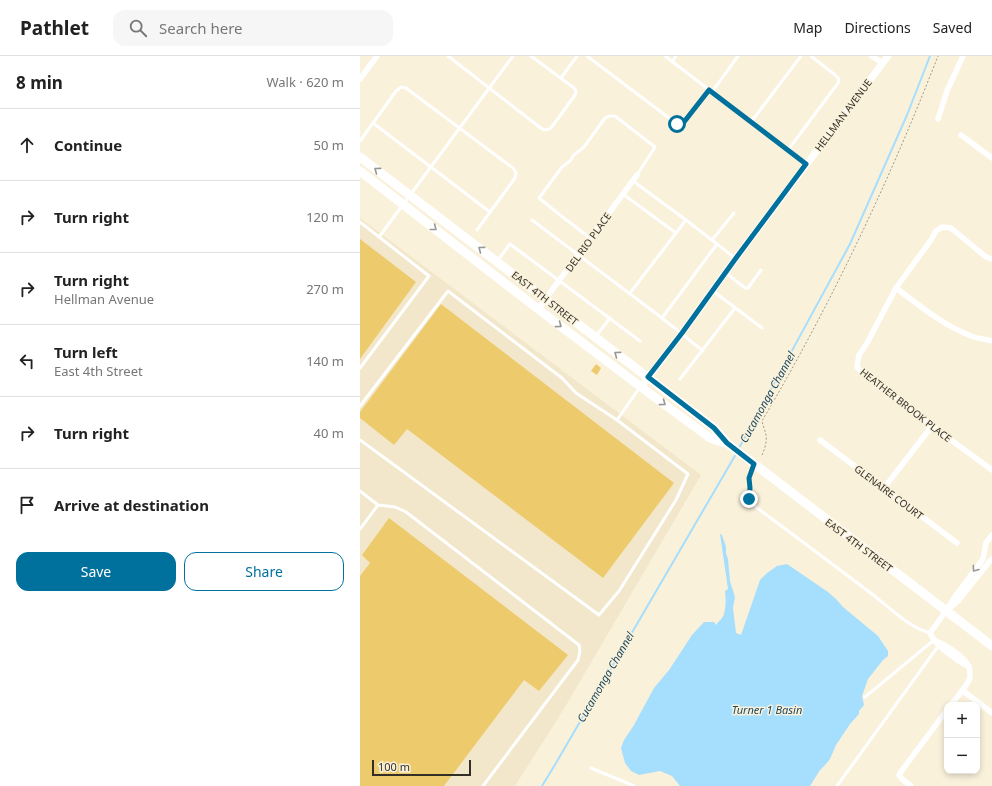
<!DOCTYPE html>
<meta charset="utf-8">
<style>
body{margin:0;font-family:"Noto Sans",sans-serif;background:#f6f6f6;color:#222}
.controls{position:absolute;right:12px;bottom:12px;display:grid;overflow:hidden;border-radius:8px;box-shadow:0 2px 6px #0003}
.controls button{width:36px;height:36px;display:grid;place-items:center;padding:0;border:0;border-bottom:1px solid #e0e0e0;background:#fff;color:#222;font:20px sans-serif}
.scale{position:absolute;left:12px;bottom:10px;width:99px;box-sizing:border-box;padding-left:4px;border:2px solid #332f27;border-top:0;font-size:11px;line-height:14px;white-space:nowrap;color:#332f27;-webkit-text-stroke:3px #faf1db;paint-order:stroke}
.stop{position:absolute;width:12px;height:12px;margin:-9px;border:3px solid #00719c;border-radius:50%;background:#fff}
.stop.end{background:#00719c;border-color:#fff;box-shadow:0 1px 4px #0008}
.list{margin:0;padding:0;list-style:none}
h2{display:flex;justify-content:space-between;align-items:center;height:52px;margin:0;padding:0 16px;font-size:17px}
h2 small{font-size:13px;font-weight:400;color:#767676}
.list li{display:grid;grid-template-columns:26px 1fr auto;gap:12px;align-items:center;box-sizing:border-box;height:72px;padding:0 16px;border-top:1px solid #e0e0e0}
.list b{display:block;font-size:15px;white-space:nowrap}
.list p{margin:0;font-size:13px;white-space:nowrap;color:#767676}
.list em{font-size:13px;font-style:normal;color:#767676}
.actions{display:flex;gap:8px;padding:12px 16px}
.actions a{flex:1;padding:9px 0;border:1px solid #00719c;border-radius:12px;text-align:center;font-size:14px;color:#00719c}
.actions .main{background:#00719c;color:#fff}
.icon{flex:none;width:22px;height:22px;fill:none;stroke:currentColor;stroke-width:2;stroke-linecap:round;stroke-linejoin:round}
.map{position:relative;flex:none;width:632px;height:730px;overflow:hidden}
header{display:flex;align-items:center;gap:24px;box-sizing:border-box;height:56px;padding:0 20px;background:#fff;border-bottom:1px solid #e0e0e0}
header strong{font-size:19px}
nav{display:flex;gap:22px;margin-inline-start:auto;font-size:14px}
.search{width:280px;height:36px;background:#f6f6f6;display:flex;align-items:center;gap:10px;box-sizing:border-box;padding:0 14px;border-radius:12px;color:#767676;font-size:15px}
main{display:flex}
aside{flex:1;background:#fff}
.map>svg:first-child{display:block}
.built{fill:#f2e7ca}
.water{fill:#a6defd}
.lines{fill:none;stroke-linecap:round;stroke-linejoin:round}
.stream{stroke:#a6defd;stroke-width:2}
.building{fill:#edcb6d}
.path{stroke:#9e9888;stroke-width:1;stroke-dasharray:2 2;stroke-linecap:butt}
.service{stroke:#fff;stroke-width:3}
.minor{stroke:#fff;stroke-width:5.5}
.tertiary{stroke:#fff;stroke-width:7}
.primary{stroke:#fff;stroke-width:9}
.oneway{stroke:#999793}
.route{stroke:#00719c;stroke-width:5}
.labels{text-anchor:middle;dominant-baseline:central;stroke-width:3;stroke-linejoin:round;paint-order:stroke}
.street-label{font-size:10px;fill:#332f27;stroke:#faf1db}
.water-label{font-size:11px;font-style:italic;fill:#1e495f;stroke:#faf1db}
</style>
<header>
<strong>Pathlet</strong>
<div class="search"><svg class="icon" aria-label="search" viewBox="0 0 24 24"><circle cx="10" cy="10" r="6"/><path d="M15 15l6 6"/></svg>Search here</div>
<nav><a>Map</a><a>Directions</a><a>Saved</a></nav>
</header>
<main>
<aside>
<h2>8 min<small>Walk · 620 m</small></h2>
<ul class="list">
<li><svg class="icon" aria-label="ahead" viewBox="0 0 24 24"><path d="M12 20V5M6 11l6-6 6 6"/></svg><div><b>Continue</b></div><em>50 m</em></li>
<li><svg class="icon" aria-label="right" viewBox="0 0 24 24"><path d="M7 20v-9h11M14 6l5 5-5 5"/></svg><div><b>Turn right</b></div><em>120 m</em></li>
<li><svg class="icon" aria-label="right" viewBox="0 0 24 24"><path d="M7 20v-9h11M14 6l5 5-5 5"/></svg><div><b>Turn right</b><p>Hellman Avenue</p></div><em>270 m</em></li>
<li><svg class="icon" aria-label="left" viewBox="0 0 24 24"><path d="M17 20v-9H6M10 6l-5 5 5 5"/></svg><div><b>Turn left</b><p>East 4th Street</p></div><em>140 m</em></li>
<li><svg class="icon" aria-label="right" viewBox="0 0 24 24"><path d="M7 20v-9h11M14 6l5 5-5 5"/></svg><div><b>Turn right</b></div><em>40 m</em></li>
<li><svg class="icon" aria-label="arrive" viewBox="0 0 24 24"><path d="M6 21V4h12l-3 4 3 4H6"/></svg><div><b>Arrive at destination</b></div></li>
</ul>
<div class="actions"><a class="main">Save</a><a>Share</a></div>
</aside>
<div class="map">
<svg width="632" height="730" viewBox="0 0 632 730">
<rect width="100%" height="100%" fill="#faf1db"/>
<polygon class="built" points="0,162 341,419 202,656 155,730 0,730"/>
<path class="water" d="M360 478 362 479 366 491V497L368 503 370 525 375 541 373 552 376 577 381 579 400 524 407 517 417 510 427 508 468 536 476 543 483 551 518 580 528 595V600L523 604 508 623 502 640 504 649 499 655V658L490 668 476 689 470 703 465 709 460 714 450 730H320L312 720 300 715 279 719 271 715 265 707 261 692 264 684 274 669 294 632 309 614 332 579 344 566H354L356 569C358 566 363 562 364 558 366 550 366 543 365 535L368 533Z"/>
<g class="lines">
<g class="stream">
<polyline points="379,392 490,188 547,59 570,0"/>
<polyline points="182,730 196,707 376,398"/>
</g>
</g>
<g class="building">
<polygon points="0,183 56,226 0,303"/>
<polygon points="81,248 314,427 243,522 47,373 34,389 0,362 0,356"/>
<polygon points="236,308 241,312 237,319 231,315"/>
<polygon points="29,462 208,599 179,635 164,624 84,730 0,730 0,520 10,507 2,499"/>
</g>
<g class="lines">
<path class="path" d="M402 399C405 393 407 385 406 379 405 374 403 370 402 365 471 248 529 126 578 0"/>
<g class="service">
<polyline points="88,0 182,73 187,74 191,72 215,39 216,35 214,32 171,0"/>
<polyline points="227,0 317,68 321,69 324,67 349,34"/>
<polyline points="305,0 446,108"/>
<polyline points="312,6 316,0"/>
<polyline points="201,22 217,0"/>
<polyline points="352,36 378,0"/>
<polyline points="391,66 441,0"/>
<polyline points="13,67 130,156"/>
<polyline points="0,85 36,35 41,31 46,32 153,112 156,117 155,122 117,174"/>
<polyline points="428,94 478,27 479,23 475,19 451,0"/>
<polyline points="263,138 316,177"/>
<polyline points="172,164 302,262 343,295"/>
<polyline points="326,164 375,202"/>
<polyline points="0,166 69,220 0,312"/>
<polyline points="19,181 153,0"/>
<polyline points="230,182 200,159 179,142 202,111 210,105 214,99 224,91 245,62 249,60 255,60 295,91 277,119"/>
<polyline points="352,184 374,157"/>
<polyline points="138,204 150,188 280,285"/>
<polyline points="366,217 385,232 388,232 401,214"/>
<polyline points="353,235 402,272"/>
<polyline points="270,237 326,164 273,125"/>
<polyline points="302,262 357,188"/>
<polyline points="236,280 250,262"/>
<polyline points="320,323 375,252"/>
<polyline points="0,350 88,235 202,322 216,337 257,364 280,331"/>
<polyline points="0,384 239,559 259,535 316,444 328,418 257,364"/>
<path d="M394 410 389 422 390 431 389 446C430 476 471 507 512 538 530 552 547 570 570 577"/>
<polyline points="0,435 18,449 35,451 46,456 219,589 220,595 218,604 123,730"/>
<polyline points="0,473 18,449"/>
<polyline points="505,641 574,584"/>
<polyline points="231,712 274,730"/>
<polyline points="477,730 579,589"/>
</g>
<g class="minor">
<polyline points="512,0 522,7"/>
<polyline points="0,23 17,0"/>
<polyline points="578,63 587,35 603,0"/>
<polyline points="601,79 632,102"/>
<polyline points="632,203 626,201 591,172 582,171 576,175 571,184 536,232 507,287 499,299 497,311 502,317 510,322 572,370 632,414"/>
<path d="M536 232C560 250 585 271 614 281 620 283 626 283 632 285"/>
<polyline points="178,253 277,119"/>
<polyline points="460,384 597,487"/>
<polyline points="524,432 572,370"/>
<polyline points="589,553 598,545 629,506 632,503"/>
<path d="M576 585C585 588 606 602 609 611 610 614 610 619 610 621 609 628 596 642 591 649"/>
<path d="M609 611C598 605 575 590 570 577L586 555 594 542 623 503 626 487 632 479"/>
<polyline points="602,634 632,657"/>
<polyline points="551,730 542,723 539,719 540,717 587,654"/>
</g>
<polyline class="tertiary" points="281,331 322,277 376,202 528,0"/>
<g class="primary">
<polyline points="0,101 354,372 367,387 632,590"/>
<polyline points="0,115 178,253 281,331 350,382 365,387"/>
</g>
</g>
<defs><path id="oneway-chevron" d="M-2-3.5L2.5 0L-2 3.5" fill="none" stroke-width="1.6" stroke-linecap="round" stroke-linejoin="round"/></defs>
<g class="oneway">
<use href="#oneway-chevron" transform="translate(17 114) rotate(-143)"/>
<use href="#oneway-chevron" transform="translate(74 172) rotate(38)"/>
<use href="#oneway-chevron" transform="translate(121 193) rotate(-143)"/>
<use href="#oneway-chevron" transform="translate(199 269) rotate(37)"/>
<use href="#oneway-chevron" transform="translate(257 298) rotate(-143)"/>
<use href="#oneway-chevron" transform="translate(303 347) rotate(37)"/>
<use href="#oneway-chevron" transform="translate(615 513) rotate(127)"/>
</g>
<g class="lines">
<polyline class="route" points="317,68 321,69 324,66 349,34 446,108 376,202 322,277 288,321 354,372 367,387 394,408 389,422 390,432 389,443"/>
</g>
<g class="labels">
<g class="street-label">
<text transform="translate(483 59) rotate(-53)">HELLMAN AVENUE</text>
<text transform="translate(228 186) rotate(-54)">DEL RIO PLACE</text>
<text transform="translate(185 242) rotate(38)">EAST 4TH STREET</text>
<text transform="translate(546 349) rotate(38)">HEATHER BROOK PLACE</text>
<text transform="translate(529 436) rotate(37)">GLENAIRE COURT</text>
<text transform="translate(499 489) rotate(37)">EAST 4TH STREET</text>
</g>
<g class="water-label">
<text transform="translate(407 341) rotate(-61)">Cucamonga Channel</text>
<text transform="translate(245 621) rotate(-60)">Cucamonga Channel</text>
<text x="407" y="653">Turner 1 Basin</text>
</g>
</g>
</svg>
<div class="controls">
<button>+</button>
<button>−</button>
</div>
<div class="scale">100 m</div>
<div class="stop" style="left:317px;top:68px"></div>
<div class="stop end" style="left:389px;top:443px"></div>
</div>
</main>
